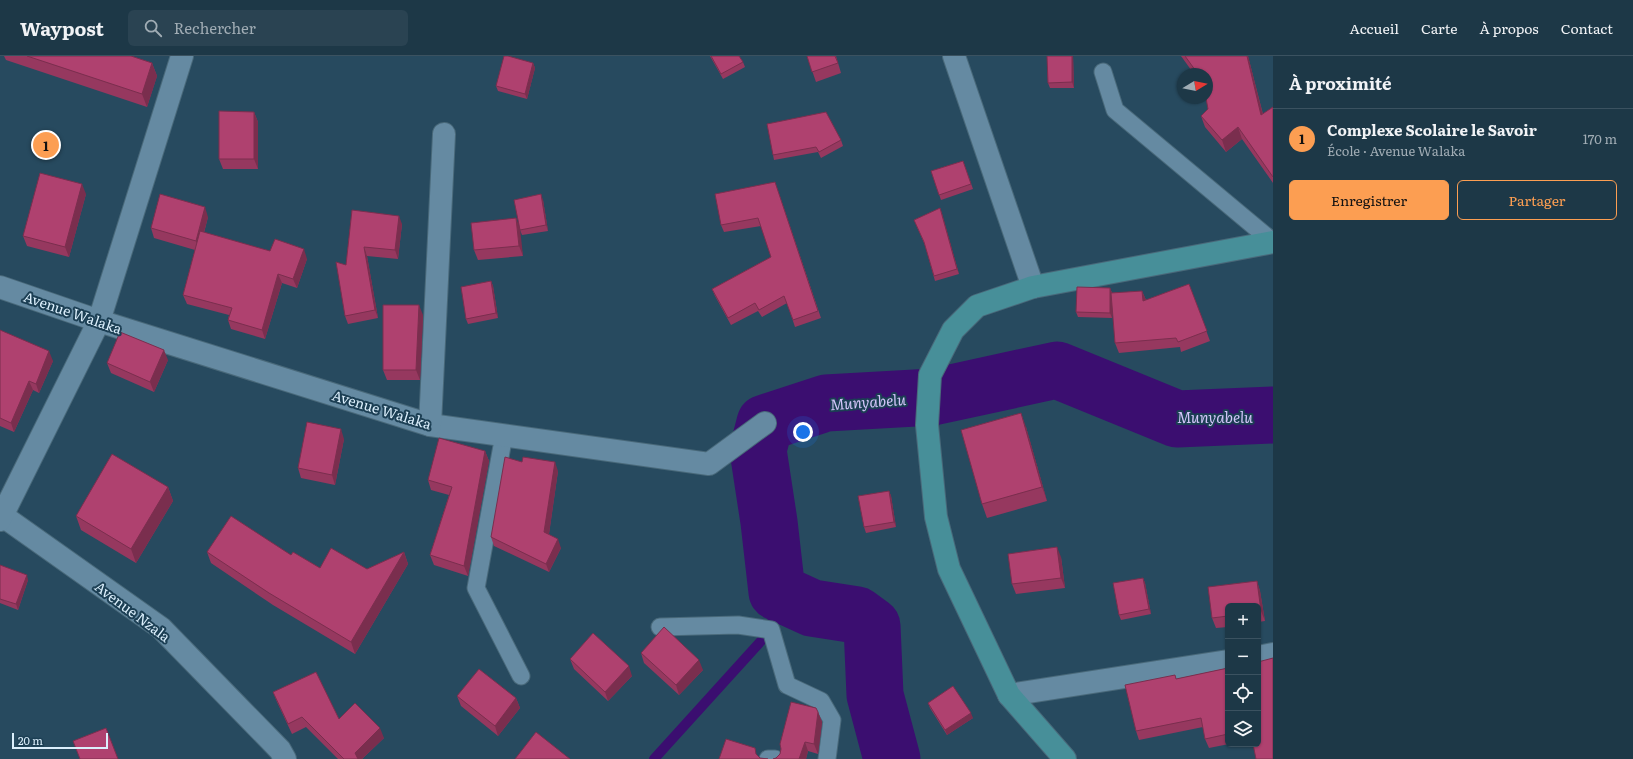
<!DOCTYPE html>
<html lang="fr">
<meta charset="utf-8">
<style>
body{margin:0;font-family:Literata,serif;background:#2a4352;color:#f1f3f6}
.controls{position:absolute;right:12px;bottom:12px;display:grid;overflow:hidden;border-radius:6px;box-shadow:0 1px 3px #0004}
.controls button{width:36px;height:36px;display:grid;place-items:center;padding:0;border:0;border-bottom:1px solid #3b5260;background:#1d3847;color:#f1f3f6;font:20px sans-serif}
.compass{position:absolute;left:1177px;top:12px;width:36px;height:36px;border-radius:50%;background:#1d3847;box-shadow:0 1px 3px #0004;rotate:80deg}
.scale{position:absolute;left:12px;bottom:10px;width:96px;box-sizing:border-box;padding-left:4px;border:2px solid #dbeffc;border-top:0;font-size:11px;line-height:14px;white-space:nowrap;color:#dbeffc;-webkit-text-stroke:3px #1c3f54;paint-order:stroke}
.you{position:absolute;left:803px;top:376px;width:14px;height:14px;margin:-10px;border:3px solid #fff;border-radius:50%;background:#1a73e8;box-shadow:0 0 0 6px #1a73e833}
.badge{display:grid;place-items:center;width:26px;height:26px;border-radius:50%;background:#fc9e52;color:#111;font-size:13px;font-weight:700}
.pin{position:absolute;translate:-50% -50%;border:2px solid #fff;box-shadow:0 1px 4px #0006}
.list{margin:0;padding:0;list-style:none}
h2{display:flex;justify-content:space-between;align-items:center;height:52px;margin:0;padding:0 16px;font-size:17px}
h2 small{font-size:13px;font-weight:400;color:#a0acb4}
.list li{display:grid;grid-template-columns:26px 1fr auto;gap:12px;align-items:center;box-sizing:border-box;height:60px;padding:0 16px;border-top:1px solid #3b5260}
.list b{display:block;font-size:15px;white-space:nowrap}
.list p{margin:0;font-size:13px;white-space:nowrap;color:#a0acb4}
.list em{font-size:13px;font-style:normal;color:#a0acb4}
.actions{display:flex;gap:8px;padding:12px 16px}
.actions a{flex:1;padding:9px 0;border:1px solid #fc9e52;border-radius:6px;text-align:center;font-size:14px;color:#fc9e52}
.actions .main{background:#fc9e52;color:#111}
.icon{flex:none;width:22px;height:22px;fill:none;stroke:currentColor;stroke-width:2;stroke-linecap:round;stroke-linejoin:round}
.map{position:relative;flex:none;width:1273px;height:703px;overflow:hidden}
header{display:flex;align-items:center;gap:24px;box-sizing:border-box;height:56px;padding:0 20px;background:#1d3847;border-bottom:1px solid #3b5260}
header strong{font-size:19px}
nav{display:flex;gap:22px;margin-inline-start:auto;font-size:14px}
.search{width:280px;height:36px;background:#2a4352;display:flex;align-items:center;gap:10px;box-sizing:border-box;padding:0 14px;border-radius:6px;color:#a0acb4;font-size:15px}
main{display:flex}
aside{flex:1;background:#1d3847}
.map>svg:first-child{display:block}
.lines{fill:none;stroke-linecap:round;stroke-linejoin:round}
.stream{stroke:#3b0e70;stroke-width:10}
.river{stroke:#3b0e70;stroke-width:57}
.lane-casing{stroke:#49697a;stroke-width:19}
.street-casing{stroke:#49697a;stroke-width:24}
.secondary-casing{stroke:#49697a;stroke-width:24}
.lane{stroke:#658aa2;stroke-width:17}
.street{stroke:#658aa2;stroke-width:22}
.secondary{stroke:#478f99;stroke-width:22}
.wall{fill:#96385f}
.shaded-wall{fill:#7a2e4e}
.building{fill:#af416f;stroke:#7a2e4e}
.labels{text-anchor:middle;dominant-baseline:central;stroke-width:4;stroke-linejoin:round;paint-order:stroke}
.street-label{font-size:14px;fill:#dbeffc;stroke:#1c3f54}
.water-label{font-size:15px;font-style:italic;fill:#d3c5f9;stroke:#1c3f54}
</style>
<header>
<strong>Waypost</strong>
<div class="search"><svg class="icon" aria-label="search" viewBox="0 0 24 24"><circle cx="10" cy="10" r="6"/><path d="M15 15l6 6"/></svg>Rechercher</div>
<nav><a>Accueil</a><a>Carte</a><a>À propos</a><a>Contact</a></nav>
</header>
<main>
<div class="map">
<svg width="1273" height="703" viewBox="0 0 1273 703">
<rect width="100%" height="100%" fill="#274a5f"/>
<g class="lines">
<polyline class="stream" points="654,703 771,574 777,536"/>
<polyline class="river" points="892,703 875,639 872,570 857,559 812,552 777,536 769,466 758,394 765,367 826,347 933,341 1057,314 1177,363 1273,359"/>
<defs>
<g id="lane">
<polyline points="1103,16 1115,54 1273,186"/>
<polyline points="504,379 476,532 521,620"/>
<polyline points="660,571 738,569 771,574 787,629 821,645 832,664 827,703"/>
<polyline points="768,703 775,703"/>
</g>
<g id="street">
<polyline points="954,0 1033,231"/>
<polyline points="0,231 99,265 430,369 709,408 765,367"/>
<polyline points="430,369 444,78"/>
<polyline points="0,458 161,572 280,694 285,703"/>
<polyline points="0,464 99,265 182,0"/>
<polyline points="1258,601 1273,598"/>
<polyline points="1009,639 1228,605"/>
</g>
<polyline id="secondary" points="1065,703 1009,639 949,513 936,461 927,369 930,319 953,274 977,250 1033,231 1273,186"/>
</defs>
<use href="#lane" class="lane-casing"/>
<use href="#street" class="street-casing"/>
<use href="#secondary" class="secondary-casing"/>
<use href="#lane" class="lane"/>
<use href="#street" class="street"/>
<use href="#secondary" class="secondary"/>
</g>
<g class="wall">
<polygon points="4,0 131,0 152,7 157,20 147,51 6,4"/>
<polygon points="710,0 739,0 743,6 745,11 723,23"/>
<polygon points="807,0 836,0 841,17 816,26"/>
<polygon points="1047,0 1073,0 1074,32 1050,32 1048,27"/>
<polygon points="1181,0 1248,0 1263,58 1273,51 1273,127 1242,83 1226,96 1205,71 1201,60 1208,53 1207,18 1194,18"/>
<polygon points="533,7 535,12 527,43 498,35 496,30"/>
<polygon points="254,56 258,66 258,113 223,113 219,103"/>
<polygon points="841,84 843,90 821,102 818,96 774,104 773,99"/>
<polygon points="963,105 973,133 941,144 931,115"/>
<polygon points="775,126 821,262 795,271 787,247 762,261 758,255 731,269 715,240 712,233 771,201 761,170 724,176 721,169"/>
<polygon points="86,138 69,201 27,190 23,180"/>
<polygon points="543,144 548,175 522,179 520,174"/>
<polygon points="940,152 959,218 935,225 925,189 914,164"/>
<polygon points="352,154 402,168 398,203 367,200 378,262 348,268 345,260 346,209"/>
<polygon points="208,161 204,177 270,195 307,203 297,232 282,227 265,283 231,273 228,264 229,259 187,248 183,239 195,194 154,182 151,172"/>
<polygon points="516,162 523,200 478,204 474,194"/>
<polygon points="491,225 493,230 498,262 468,268 466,263"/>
<polygon points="1189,228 1210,285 1181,296 1180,291 1119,297 1115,287 1112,246 1112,262 1078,261 1076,256 1110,232 1112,237 1142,235 1146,244"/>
<polygon points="423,259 420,324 387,324 383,314"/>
<polygon points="0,274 53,305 39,337 33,334 14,376 0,370"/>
<polygon points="168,304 154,336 111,317 107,307"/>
<polygon points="1026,371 1047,445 987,462 982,448"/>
<polygon points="344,383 335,429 301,422 298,412"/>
<polygon points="485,395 489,405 468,520 434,509 430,499 449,439 431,434 428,424"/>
<polygon points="558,415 549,478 561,492 549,516 494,490 491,481"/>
<polygon points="168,431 173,445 136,507 81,474 76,460"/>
<polygon points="889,435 891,440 896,471 866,477 864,471"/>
<polygon points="207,496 291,499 320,512 367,513 404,496 408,508 355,598 273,549 211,507"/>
<polygon points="1061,501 1065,532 1016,538 1012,528"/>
<polygon points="0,509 28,524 18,554 0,547"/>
<polygon points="1143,522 1145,527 1151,558 1121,564 1119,559"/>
<polygon points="1257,525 1260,535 1265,565 1258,566 1258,550 1228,550 1228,571 1216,572 1212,562"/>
<polygon points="641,597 703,614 679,639 644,607"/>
<polygon points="570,603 632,620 608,645 574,613"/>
<polygon points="1228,612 1228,688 1229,688 1209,692 1205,683 1203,671 1139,684 1136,675 1176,623"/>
<polygon points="273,636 339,663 384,682 362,703 338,703 306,671 292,678 277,646"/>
<polygon points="457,640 516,642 520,652 498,680 461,650"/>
<polygon points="928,647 973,662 947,679 930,652"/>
<polygon points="818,656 822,666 818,698 808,695 806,703 773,703 776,702 780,698 781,693"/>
</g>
<g class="shaded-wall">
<polygon points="1072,0 1073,0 1074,32 1072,26"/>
<polygon points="1247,0 1248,0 1266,71 1261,59"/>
<polygon points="152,7 157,20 147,51 142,38"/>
<polygon points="533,7 535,12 527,43 525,38"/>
<polygon points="254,56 258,66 258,113 254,103"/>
<polygon points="1238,71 1242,83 1226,96 1222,84"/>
<polygon points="82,128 86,138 69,201 65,191"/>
<polygon points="541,138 543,144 548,175 546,169"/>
<polygon points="205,151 208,161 199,195 196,185"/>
<polygon points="940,152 942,157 959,218 957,213"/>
<polygon points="399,160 402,168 398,203 395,194"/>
<polygon points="516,162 520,172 523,200 519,190"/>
<polygon points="364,191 367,200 378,262 375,254"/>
<polygon points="304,193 307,203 297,232 293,223"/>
<polygon points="278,218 282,227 265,283 262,274"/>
<polygon points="491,225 493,230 498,262 496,257"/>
<polygon points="1110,232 1112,237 1112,262 1110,257"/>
<polygon points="1142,235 1146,244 1143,245"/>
<polygon points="419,249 423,259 420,324 416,314"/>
<polygon points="164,294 168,304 154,336 150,326"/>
<polygon points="49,295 53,305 39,337 36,328"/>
<polygon points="29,325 33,334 14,376 11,367"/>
<polygon points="1021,357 1026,371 1047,445 1042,431"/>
<polygon points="341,373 344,383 335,429 332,419"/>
<polygon points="485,395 489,405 468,520 464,510"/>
<polygon points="555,406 558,415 548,485 544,476"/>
<polygon points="168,431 173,445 136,507 131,493"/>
<polygon points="889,435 891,440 896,471 894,466"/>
<polygon points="558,483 561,492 549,516 546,508"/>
<polygon points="1057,491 1061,501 1065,532 1061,522"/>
<polygon points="404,496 408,508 355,598 351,586"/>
<polygon points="27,519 28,524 18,554 16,548"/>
<polygon points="1143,522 1145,527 1151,558 1149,553"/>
<polygon points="1257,525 1260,535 1265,565 1261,555"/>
<polygon points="699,604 703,614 679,639 676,629"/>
<polygon points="629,610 632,620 608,645 605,636"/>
<polygon points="516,642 520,652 498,680 495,670"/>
<polygon points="818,656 822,666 818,698 814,688"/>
<polygon points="971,657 973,662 947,679 945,674"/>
<polygon points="380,672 384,682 362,703 357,703 355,697"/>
<polygon points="805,686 808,695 806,703 799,703"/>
</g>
<g class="building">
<polygon points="27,0 131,0 152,7 142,38"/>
<polygon points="504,0 508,0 533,7 525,38 496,30"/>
<polygon points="711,0 739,0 743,6 721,18"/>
<polygon points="807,0 835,0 838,7 812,16"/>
<polygon points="1047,0 1072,0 1072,26 1048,27"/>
<polygon points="1185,0 1247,0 1261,59 1273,51 1273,121 1238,71 1222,84 1201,60 1208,53 1206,42 1207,42 1207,18 1198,18"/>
<polygon points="219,55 254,56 254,103 219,103"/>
<polygon points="826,56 841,84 819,96 816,91 773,99 767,68"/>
<polygon points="963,105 971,128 939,139 931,115"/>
<polygon points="40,117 82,128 65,191 23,180"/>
<polygon points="775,126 818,255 793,264 784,240 759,254 755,247 728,262 712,233 771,201 758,162 721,169 715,138"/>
<polygon points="160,138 205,151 196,185 151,172"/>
<polygon points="541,138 546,169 520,174 514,144"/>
<polygon points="940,152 957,213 934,220 924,186 914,164"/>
<polygon points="352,154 399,160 395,194 364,191 375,254 345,260 336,206 346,209"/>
<polygon points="516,162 519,190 474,194 471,167"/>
<polygon points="200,175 270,195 275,183 304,193 293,223 278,218 262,274 228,264 232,252 183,239"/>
<polygon points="491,225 496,257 466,263 461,231"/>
<polygon points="1189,228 1207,275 1178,286 1176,282 1115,287 1111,237 1142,235 1143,245"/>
<polygon points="1077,231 1110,232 1110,257 1076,256"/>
<polygon points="383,249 419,249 416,314 383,314"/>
<polygon points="0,274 49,295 36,328 29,325 11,367 0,362"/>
<polygon points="120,276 164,294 150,326 107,307"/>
<polygon points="1021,357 1042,431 982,448 961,374"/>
<polygon points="307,366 341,373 332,419 298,412"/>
<polygon points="439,382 485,395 464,510 430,499 452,431 428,424"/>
<polygon points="112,398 168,431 131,493 76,460"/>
<polygon points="505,401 522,406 523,401 555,406 544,476 558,483 546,508 491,481"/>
<polygon points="889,435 894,466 864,471 858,440"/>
<polygon points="231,460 291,499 293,496 320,512 331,492 367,513 404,496 351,586 269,537 207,496"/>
<polygon points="1057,491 1061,522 1012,528 1008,498"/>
<polygon points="0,509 27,519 16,548 0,543"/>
<polygon points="1143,522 1149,553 1119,559 1113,527"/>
<polygon points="1257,525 1261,555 1258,556 1258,550 1228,550 1228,560 1212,562 1208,531"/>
<polygon points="664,571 699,604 676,629 641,597"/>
<polygon points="593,577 629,610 605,636 570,603"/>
<polygon points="1273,602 1273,703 1256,703 1253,688 1258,688 1258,606"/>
<polygon points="1228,612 1228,678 1205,683 1201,662 1136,675 1125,629 1175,619 1176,623"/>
<polygon points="479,613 516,642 495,670 457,640"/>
<polygon points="316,616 339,663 355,647 380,672 355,697 358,703 344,703 302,661 288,668 273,636"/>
<polygon points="953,630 971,657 945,674 928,647"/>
<polygon points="791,646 816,652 818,656 814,688 805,686 799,703 773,703 776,702 780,698 781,693 780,688"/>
<polygon points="106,672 118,703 80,703 73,685"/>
<polygon points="536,676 570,703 515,703"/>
<polygon points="726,683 755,692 756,698 760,702 768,703 719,703"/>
</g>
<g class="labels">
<g class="street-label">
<text transform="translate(73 256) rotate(19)">Avenue Walaka</text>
<text transform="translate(382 353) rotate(17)">Avenue Walaka</text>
<text transform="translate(133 555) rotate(37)">Avenue Nzala</text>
</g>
<g class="water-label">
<text transform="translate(868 345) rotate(-4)">Munyabelu</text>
<text x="1215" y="360">Munyabelu</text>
</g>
</g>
</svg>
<div class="controls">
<button>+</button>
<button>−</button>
<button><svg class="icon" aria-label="locate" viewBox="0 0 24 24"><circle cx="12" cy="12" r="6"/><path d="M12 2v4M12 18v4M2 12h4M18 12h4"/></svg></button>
<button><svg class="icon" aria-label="layers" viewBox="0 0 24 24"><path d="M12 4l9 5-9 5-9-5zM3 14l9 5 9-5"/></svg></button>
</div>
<svg class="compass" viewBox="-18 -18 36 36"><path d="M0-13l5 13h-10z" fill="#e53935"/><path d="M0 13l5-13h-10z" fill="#a0acb4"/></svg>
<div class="scale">20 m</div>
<div class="you"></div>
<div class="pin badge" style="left:46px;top:89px">1</div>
</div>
<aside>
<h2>À proximité<small></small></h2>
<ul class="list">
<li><span class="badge">1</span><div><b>Complexe Scolaire le Savoir</b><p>École · Avenue Walaka</p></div><em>170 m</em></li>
</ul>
<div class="actions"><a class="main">Enregistrer</a><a>Partager</a></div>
</aside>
</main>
